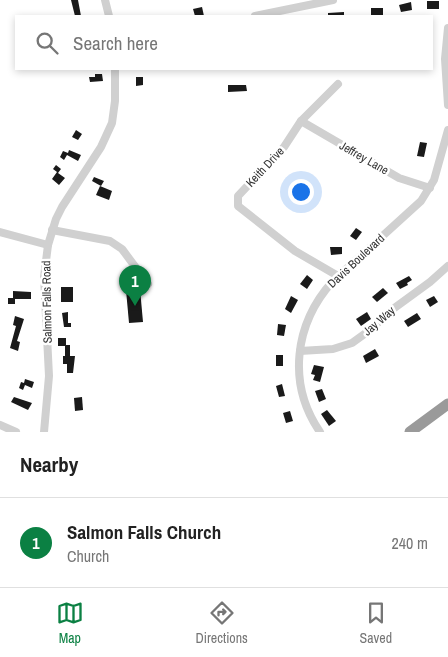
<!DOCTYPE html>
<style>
body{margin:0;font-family:"Archivo Narrow",sans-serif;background:#f2f2f2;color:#222}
.you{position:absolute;left:300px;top:191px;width:18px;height:18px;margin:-12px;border:4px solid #fff;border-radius:50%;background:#1a73e8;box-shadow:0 0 0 8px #1a73e833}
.badge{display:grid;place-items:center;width:32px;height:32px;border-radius:50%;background:#0b8043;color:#fff;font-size:16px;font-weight:700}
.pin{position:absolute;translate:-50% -41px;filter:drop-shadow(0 1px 2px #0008)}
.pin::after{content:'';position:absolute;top:26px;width:18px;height:15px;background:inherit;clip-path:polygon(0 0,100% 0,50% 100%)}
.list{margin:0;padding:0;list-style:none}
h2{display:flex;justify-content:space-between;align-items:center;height:65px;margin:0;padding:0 20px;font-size:21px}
h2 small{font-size:16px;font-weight:400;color:#767676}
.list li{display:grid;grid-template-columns:32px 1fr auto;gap:15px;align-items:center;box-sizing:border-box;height:90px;padding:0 20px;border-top:1px solid #e0e0e0}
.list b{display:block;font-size:19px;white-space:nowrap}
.list p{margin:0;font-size:16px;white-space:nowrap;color:#767676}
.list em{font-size:16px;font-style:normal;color:#767676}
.icon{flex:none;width:28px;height:28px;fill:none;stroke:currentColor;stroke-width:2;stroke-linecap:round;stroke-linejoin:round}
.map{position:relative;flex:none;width:448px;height:432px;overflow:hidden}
.search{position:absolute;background:#fff;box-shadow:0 2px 8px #0003;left:15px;right:15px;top:15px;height:55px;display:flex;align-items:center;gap:12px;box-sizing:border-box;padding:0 18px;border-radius:0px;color:#767676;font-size:19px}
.sheet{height:155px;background:#fff}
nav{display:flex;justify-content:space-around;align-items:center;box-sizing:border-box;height:70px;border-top:1px solid #e0e0e0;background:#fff;font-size:14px;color:#767676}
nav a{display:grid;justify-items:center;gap:2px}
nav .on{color:#0b8043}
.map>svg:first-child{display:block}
.building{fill:#1a1a1a}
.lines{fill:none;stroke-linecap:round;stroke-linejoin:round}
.minor{stroke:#d0d0d0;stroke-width:8}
.highway{stroke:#9a9a9a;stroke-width:11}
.labels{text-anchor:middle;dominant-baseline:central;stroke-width:5;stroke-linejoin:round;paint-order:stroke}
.street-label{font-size:12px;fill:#333;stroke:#fff}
</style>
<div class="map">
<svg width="448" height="432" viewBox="0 0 448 432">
<rect width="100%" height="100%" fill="#fff"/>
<g class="building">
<polygon points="71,0 78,0 81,16 75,16"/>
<rect x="427" y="1" width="12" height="8"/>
<polygon points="411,2 412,10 401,12 399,5"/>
<polygon points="202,7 204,16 195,16 193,9"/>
<rect x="371" y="8" width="12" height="7"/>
<polygon points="344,12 344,16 328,16 328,13"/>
<polygon points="95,74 102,74 103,81 90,82 89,77 95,77"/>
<polygon points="136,77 143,77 143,85 136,86"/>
<polygon points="228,85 246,85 247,91 228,92"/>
<polygon points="76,130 82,134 78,140 72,137"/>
<polygon points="420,142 427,143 424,157 417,156"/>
<polygon points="69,150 81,155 78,161 67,155 64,160 60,157 63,151 68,153"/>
<polygon points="56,165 61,169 58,173 65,178 59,185 52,179 57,172 53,169"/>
<polygon points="94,177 104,181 101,186 92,181"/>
<polygon points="100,186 112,191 109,200 96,195"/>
<polygon points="356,228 362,232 356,240 350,236"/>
<polygon points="330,247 342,247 342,254 331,255"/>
<polygon points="307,275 313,280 307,289 300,284"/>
<polygon points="409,276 412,280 407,283 408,285 400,289 396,283"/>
<rect x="61" y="287" width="12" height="15"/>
<polygon points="383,288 388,293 377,302 372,297"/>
<polygon points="140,289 143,322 129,323 126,290"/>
<polygon points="13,291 31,292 31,299 15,299 15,304 8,304 8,298 13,298"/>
<polygon points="291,296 298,300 291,313 285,309"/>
<polygon points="434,296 438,302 430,307 426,300"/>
<polygon points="68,312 68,323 71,323 71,327 64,327 62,313"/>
<polygon points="367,312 371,319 361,326 356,319"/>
<polygon points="417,313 421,319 408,327 404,321"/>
<polygon points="15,316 24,319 17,341 20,342 18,351 10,348 16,326 13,325"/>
<polygon points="278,324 286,325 284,336 277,335"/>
<polygon points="58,338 66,338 66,345 70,345 70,356 75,356 73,373 67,373 67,364 63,364 63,356 65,356 65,346 58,346"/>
<polygon points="375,349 379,356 366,363 363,356"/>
<rect x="276" y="355" width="7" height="11"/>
<polygon points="314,365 324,367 320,382 313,380 315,375 311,374"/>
<polygon points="25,379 34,382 32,388 25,385 23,390 19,388 21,382 24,383"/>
<polygon points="282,384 285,396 279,397 276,386"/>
<polygon points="322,389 326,399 319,402 315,391"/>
<polygon points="14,397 32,403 28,410 11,402"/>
<polygon points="82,397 83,410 75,411 74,398"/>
<polygon points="327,410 336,421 329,426 321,414"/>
<polygon points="290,411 293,421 286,423 283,413"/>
</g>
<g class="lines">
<g class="minor">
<polyline points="105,0 109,16"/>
<polyline points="255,16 333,0"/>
<polyline points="448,28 445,59 448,105"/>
<polyline points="338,84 301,121 284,147 238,196 238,206 295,251 338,276"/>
<polyline points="301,121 399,178 430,188"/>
<polyline points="52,230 110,241 122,249 148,284"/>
<polyline points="0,232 48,245"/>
<polyline points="300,351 333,349 352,343 370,330 393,309 430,282 448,266"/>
<polyline points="0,425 16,432"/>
<polyline points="44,432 49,376 44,277 48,245 56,219 62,207 101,147 112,123 115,101 115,69"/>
<path d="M320 432C287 384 294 324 333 281L421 201 434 180 448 130"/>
</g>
<polyline class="highway" points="410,432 448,404"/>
</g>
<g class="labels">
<g class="street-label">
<text transform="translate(364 158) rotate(30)">Jeffrey Lane</text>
<text transform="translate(265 167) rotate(-47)">Keith Drive</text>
<text transform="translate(356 261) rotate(-43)">Davis Boulevard</text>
<text transform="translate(47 302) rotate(-91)">Salmon Falls Road</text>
<text transform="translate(379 321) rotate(-41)">Jay Way</text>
</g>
</g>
</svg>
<div class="you"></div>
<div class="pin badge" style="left:135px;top:306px">1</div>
<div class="search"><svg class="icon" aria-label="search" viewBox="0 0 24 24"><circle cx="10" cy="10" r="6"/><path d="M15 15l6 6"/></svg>Search here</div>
</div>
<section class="sheet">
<h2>Nearby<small></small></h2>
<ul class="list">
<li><span class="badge">1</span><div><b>Salmon Falls Church</b><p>Church</p></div><em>240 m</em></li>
</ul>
</section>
<nav>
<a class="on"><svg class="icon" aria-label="map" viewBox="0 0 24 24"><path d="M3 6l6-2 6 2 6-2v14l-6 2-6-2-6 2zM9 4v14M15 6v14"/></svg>Map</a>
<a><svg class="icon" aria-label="directions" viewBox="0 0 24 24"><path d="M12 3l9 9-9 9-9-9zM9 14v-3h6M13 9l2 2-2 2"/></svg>Directions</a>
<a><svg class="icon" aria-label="saved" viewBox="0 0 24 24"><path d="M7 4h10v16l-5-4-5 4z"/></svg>Saved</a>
</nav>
